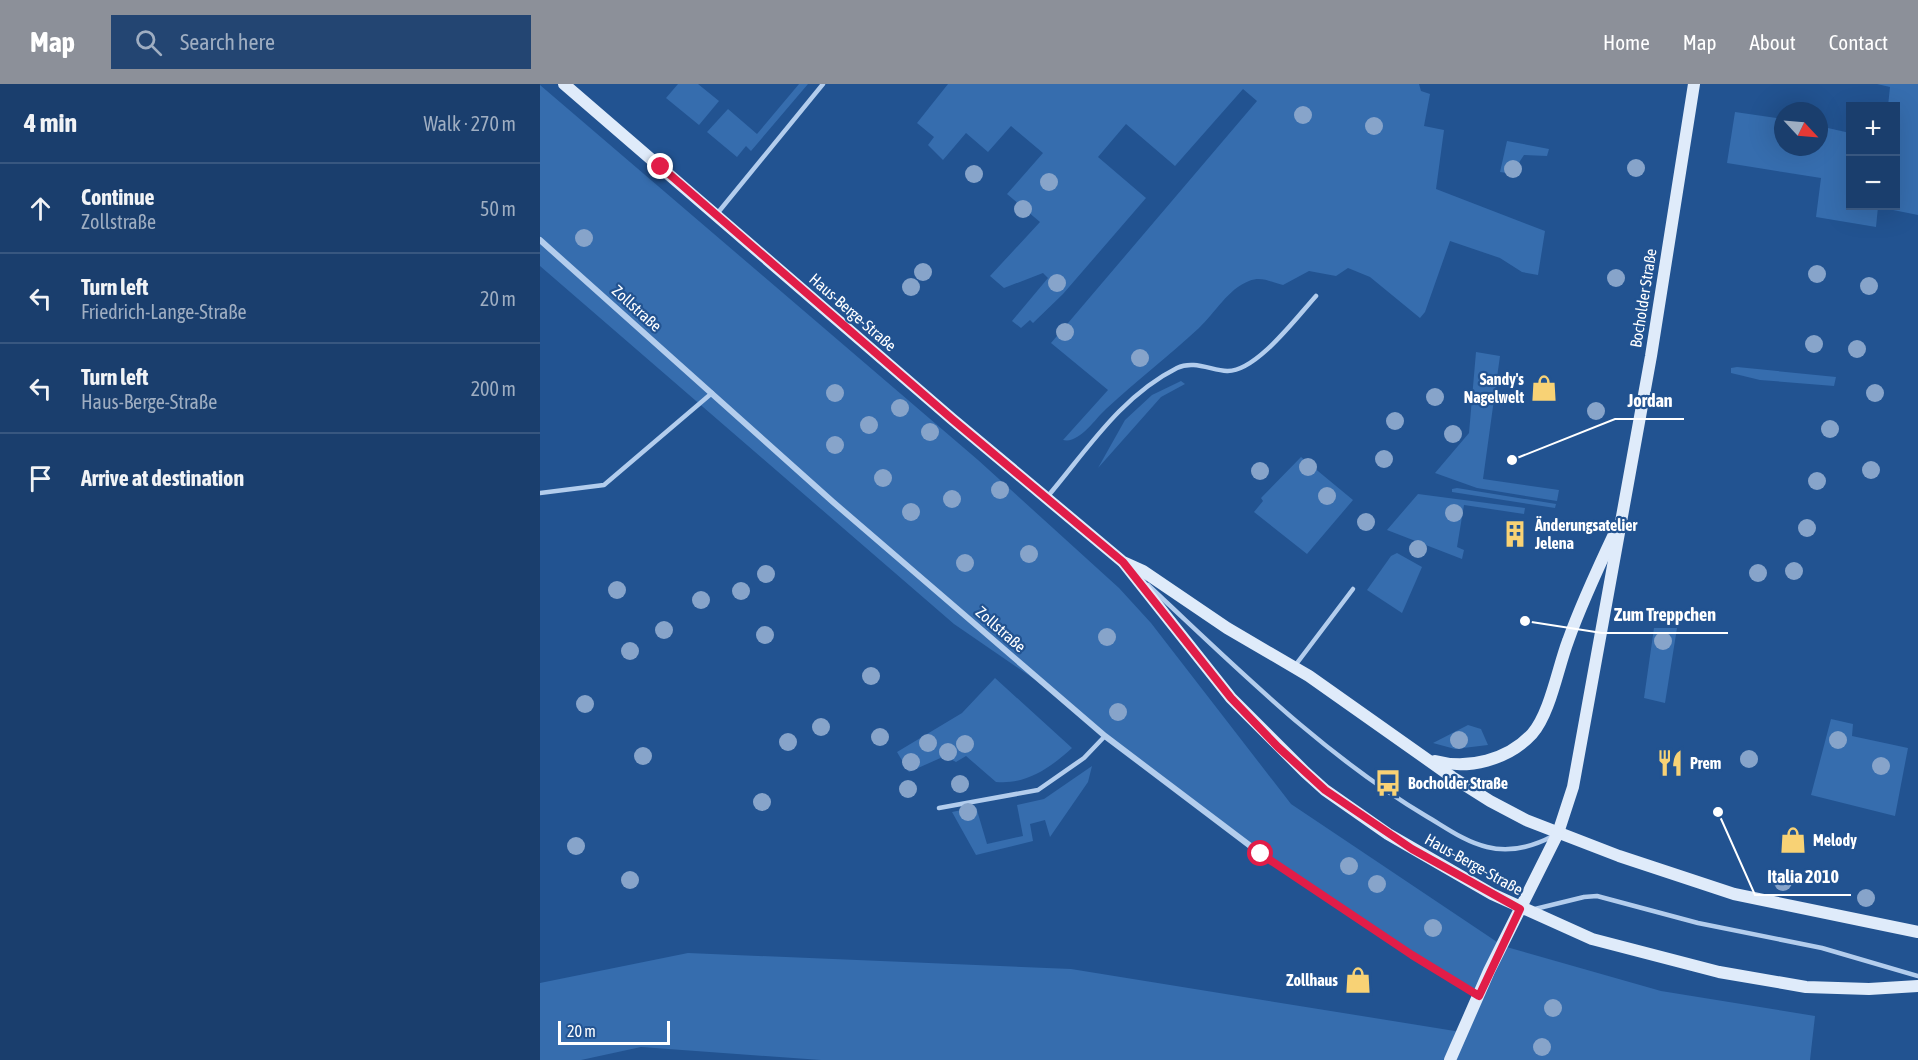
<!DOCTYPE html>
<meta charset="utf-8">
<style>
body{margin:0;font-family:"Asap Condensed",sans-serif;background:#234572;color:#f1f3f6}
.controls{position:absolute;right:18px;top:18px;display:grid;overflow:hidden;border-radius:0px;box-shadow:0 6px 24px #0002}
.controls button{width:54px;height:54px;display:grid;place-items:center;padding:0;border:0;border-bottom:2px solid #385780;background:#1a3e6d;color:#f1f3f6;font:30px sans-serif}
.compass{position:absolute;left:1234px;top:18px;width:54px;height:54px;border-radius:50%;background:#1a3e6d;box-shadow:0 6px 24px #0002;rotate:116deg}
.scale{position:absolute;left:18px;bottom:15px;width:112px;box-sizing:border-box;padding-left:6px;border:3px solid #fff;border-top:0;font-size:16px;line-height:21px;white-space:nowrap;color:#fff;-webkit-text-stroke:4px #225391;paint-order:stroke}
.stop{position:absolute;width:18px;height:18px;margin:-14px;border:4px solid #e11d48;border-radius:50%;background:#fff}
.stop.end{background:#e11d48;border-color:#fff;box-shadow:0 2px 6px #0008}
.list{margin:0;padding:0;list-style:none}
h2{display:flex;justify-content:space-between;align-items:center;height:78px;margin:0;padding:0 24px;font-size:26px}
h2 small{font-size:20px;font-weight:400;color:#9faec2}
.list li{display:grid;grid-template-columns:39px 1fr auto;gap:18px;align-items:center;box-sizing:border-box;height:90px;padding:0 24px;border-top:2px solid #385780}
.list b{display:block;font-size:22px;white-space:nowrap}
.list p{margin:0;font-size:20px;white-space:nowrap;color:#9faec2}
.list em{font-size:20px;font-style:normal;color:#9faec2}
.icon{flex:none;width:33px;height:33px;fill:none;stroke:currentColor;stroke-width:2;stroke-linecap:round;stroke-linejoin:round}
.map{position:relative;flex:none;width:1378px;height:976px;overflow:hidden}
header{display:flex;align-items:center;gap:36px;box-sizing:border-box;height:84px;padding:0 30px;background:#8c9099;color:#fff}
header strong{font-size:28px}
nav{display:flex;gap:33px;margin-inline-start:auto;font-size:21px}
.search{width:420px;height:54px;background:#234572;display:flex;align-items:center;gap:15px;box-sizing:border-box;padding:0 21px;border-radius:0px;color:#9faec2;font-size:22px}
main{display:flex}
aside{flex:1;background:#1a3e6d}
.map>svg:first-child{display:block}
.green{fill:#366dae}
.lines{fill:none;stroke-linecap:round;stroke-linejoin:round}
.service{stroke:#b3cded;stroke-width:4.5}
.minor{stroke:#b3cded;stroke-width:6}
.secondary{stroke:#dfebfa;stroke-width:12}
.tree{fill:#87a4ca}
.route{stroke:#e11d48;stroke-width:8}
.labels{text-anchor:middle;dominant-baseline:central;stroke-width:4.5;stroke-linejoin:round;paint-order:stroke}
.street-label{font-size:16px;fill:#fff;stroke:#225391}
.poi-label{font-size:16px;font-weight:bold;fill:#fff;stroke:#225391;text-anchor:start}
.leader{fill:none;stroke:#fff;stroke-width:2}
.callout-dot{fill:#fff;stroke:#225391;stroke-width:2}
.callout-label{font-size:18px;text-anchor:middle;font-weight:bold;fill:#fff;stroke:#225391;stroke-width:4.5;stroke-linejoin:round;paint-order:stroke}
</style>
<header>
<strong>Map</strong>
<div class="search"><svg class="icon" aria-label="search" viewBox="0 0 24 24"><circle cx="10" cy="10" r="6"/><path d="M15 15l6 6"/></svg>Search here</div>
<nav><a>Home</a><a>Map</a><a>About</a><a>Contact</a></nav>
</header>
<main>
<aside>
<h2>4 min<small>Walk · 270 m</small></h2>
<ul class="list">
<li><svg class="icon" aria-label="ahead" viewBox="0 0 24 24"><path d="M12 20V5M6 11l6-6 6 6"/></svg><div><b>Continue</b><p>Zollstraße</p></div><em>50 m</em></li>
<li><svg class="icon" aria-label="left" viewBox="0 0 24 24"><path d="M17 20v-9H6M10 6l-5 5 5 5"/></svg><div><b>Turn left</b><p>Friedrich-Lange-Straße</p></div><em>20 m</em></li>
<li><svg class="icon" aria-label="left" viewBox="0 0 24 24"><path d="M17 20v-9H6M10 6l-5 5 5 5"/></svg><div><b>Turn left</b><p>Haus-Berge-Straße</p></div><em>200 m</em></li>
<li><svg class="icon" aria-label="arrive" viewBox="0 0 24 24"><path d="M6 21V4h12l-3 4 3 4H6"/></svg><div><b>Arrive at destination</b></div></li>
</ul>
</aside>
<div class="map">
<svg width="1378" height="976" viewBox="0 0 1378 976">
<rect width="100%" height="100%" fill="#225391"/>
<g class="green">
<polygon points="138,0 158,0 179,17 159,41 126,14"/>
<polygon points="259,0 268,0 211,67 206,62 197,73 167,48 188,25 217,50"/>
<path d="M408 0H879L881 7 890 10 884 42 904 46 896 105 1005 147 998 191 982 188 960 174 910 157 885 228 880 234 830 193 808 184 796 192 769 187 743 201C730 198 722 192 709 197 688 205 675 229 659 244 629 272 596 297 566 325 555 335 539 360 523 356L568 306 511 259 717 17 703 5 635 82 586 40 558 73 606 114 523 210 493 239 490 236 481 244 472 237 508 194 503 189 464 204 450 192 500 138 467 110 503 69 471 42 448 68 426 49 403 76 388 61 394 53 377 39Z"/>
<polygon points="1337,0 1378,0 1378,131 1338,123 1336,143 1276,133 1281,94 1187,79 1195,28 1243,35 1243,63 1279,63 1279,42 1310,49 1310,122 1356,122 1356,22 1348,22 1350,3"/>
<polygon points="0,1 438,376 579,504 611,539 751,720 963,862 1121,907 1275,932 1270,976 912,976 938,912 716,767 565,652 532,621 414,540 0,182"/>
<polygon points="967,57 1009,65 1007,72 984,71 978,80 980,91 960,88"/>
<polygon points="936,268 960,272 943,395 1019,406 1017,417 937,404 895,389 929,349"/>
<polygon points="1197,283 1296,293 1294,302 1220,296 1191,289 1191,284"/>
<polygon points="641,297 645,300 621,313 558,384 585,336 612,311"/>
<polygon points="761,373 813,416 767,470 714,428 723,417 721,414"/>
<polygon points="917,404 1016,420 1015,424 912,408 912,405"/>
<polygon points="878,410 985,424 984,430 924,421 917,463 924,466 922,475 847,446"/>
<polygon points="857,469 882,483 862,529 827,506 851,472"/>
<polygon points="1114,544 1137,544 1125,619 1104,614"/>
<path d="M455 594 532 664C511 683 487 701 456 698L426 672 416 678 405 672 369 688 357 668 422 629Z"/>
<polygon points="1291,635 1313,640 1312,652 1368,664 1355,732 1271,711"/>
<polygon points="928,641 941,645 948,661 915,665 893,659"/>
<polygon points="552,682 548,698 510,753 505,736 490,740 493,757 436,771 412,728 436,723 447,760 483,752 477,721 504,715"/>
<polygon points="148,869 531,885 921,948 906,976 281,976 101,963 41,976 0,976 0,899"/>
</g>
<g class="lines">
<g class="service">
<polyline points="176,131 283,0"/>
<polyline points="0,409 64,401 172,309"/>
<path d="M508 412C547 366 581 312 637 284 653 276 671 286 687 287 716 288 757 233 776 212"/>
<path d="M608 501C696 583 782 670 886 732 905 743 925 758 947 763 970 769 992 763 1013 752"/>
<polyline points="754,583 813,505"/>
<polyline points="399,724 498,706 544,674 565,652"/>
<polyline points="995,825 1044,813 1057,812 1158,839 1282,864 1378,892"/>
</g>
<polyline class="minor" points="0,156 293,418 565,652 721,770 872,871 938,911"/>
<g class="secondary">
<polyline points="24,0 412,335 583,478 603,487 687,544 769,592 912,693 950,717 986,736 1079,772 1194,810 1378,848"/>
<polyline points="584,479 691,614 765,688 785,706 848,750 952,810 1052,855 1179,888 1266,903 1329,905 1378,902"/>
<path d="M895 677C928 686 968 676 992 650 1010 630 1018 583 1028 557 1041 520 1058 484 1075 448"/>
<polyline points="910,976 949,887 1018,749 1033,703 1111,272 1154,0"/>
</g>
</g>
<g class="tree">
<circle cx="763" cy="31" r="9"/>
<circle cx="834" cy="42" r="9"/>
<circle cx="1096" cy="84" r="9"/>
<circle cx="973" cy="85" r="9"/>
<circle cx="434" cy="90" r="9"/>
<circle cx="509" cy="98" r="9"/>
<circle cx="483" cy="125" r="9"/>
<circle cx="44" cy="154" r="9"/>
<circle cx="383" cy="188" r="9"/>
<circle cx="1277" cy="190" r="9"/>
<circle cx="1076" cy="194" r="9"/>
<circle cx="517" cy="199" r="9"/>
<circle cx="1329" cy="202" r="9"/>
<circle cx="371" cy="203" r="9"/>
<circle cx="525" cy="248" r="9"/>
<circle cx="1274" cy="260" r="9"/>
<circle cx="1317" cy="265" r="9"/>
<circle cx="600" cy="274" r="9"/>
<circle cx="295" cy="309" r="9"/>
<circle cx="1335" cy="309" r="9"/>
<circle cx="895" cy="313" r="9"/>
<circle cx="360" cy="324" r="9"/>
<circle cx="1056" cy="327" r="9"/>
<circle cx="855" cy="337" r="9"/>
<circle cx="329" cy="341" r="9"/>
<circle cx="1290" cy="345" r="9"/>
<circle cx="390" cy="348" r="9"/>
<circle cx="913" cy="350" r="9"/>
<circle cx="295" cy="361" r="9"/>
<circle cx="844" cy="375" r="9"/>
<circle cx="768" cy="383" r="9"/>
<circle cx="1331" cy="386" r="9"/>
<circle cx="720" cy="387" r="9"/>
<circle cx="343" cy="394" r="9"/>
<circle cx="1277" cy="397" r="9"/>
<circle cx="460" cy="406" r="9"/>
<circle cx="787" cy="412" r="9"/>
<circle cx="412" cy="415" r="9"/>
<circle cx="371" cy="428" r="9"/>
<circle cx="914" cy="429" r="9"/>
<circle cx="826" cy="438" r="9"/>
<circle cx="1267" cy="444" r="9"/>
<circle cx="878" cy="465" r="9"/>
<circle cx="489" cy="470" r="9"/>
<circle cx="425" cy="479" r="9"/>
<circle cx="1254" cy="487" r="9"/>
<circle cx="1218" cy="489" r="9"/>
<circle cx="226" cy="490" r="9"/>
<circle cx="77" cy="506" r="9"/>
<circle cx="201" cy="507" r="9"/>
<circle cx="161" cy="516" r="9"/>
<circle cx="124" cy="546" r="9"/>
<circle cx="225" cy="551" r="9"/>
<circle cx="567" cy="553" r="9"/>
<circle cx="1123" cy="557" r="9"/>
<circle cx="90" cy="567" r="9"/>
<circle cx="331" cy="592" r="9"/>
<circle cx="45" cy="620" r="9"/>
<circle cx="578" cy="628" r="9"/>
<circle cx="281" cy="643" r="9"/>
<circle cx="340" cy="653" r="9"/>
<circle cx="919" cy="656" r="9"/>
<circle cx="1298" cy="656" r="9"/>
<circle cx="248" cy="658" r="9"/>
<circle cx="388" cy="659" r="9"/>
<circle cx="425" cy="660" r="9"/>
<circle cx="408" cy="668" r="9"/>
<circle cx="103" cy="672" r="9"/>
<circle cx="1209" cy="675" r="9"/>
<circle cx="371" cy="678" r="9"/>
<circle cx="1341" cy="682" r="9"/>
<circle cx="420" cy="700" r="9"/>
<circle cx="368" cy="705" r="9"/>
<circle cx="222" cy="718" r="9"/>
<circle cx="428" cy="728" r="9"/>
<circle cx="36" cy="762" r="9"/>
<circle cx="809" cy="782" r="9"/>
<circle cx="90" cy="796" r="9"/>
<circle cx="1243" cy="798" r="9"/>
<circle cx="837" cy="800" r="9"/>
<circle cx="1326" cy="814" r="9"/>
<circle cx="893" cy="844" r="9"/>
<circle cx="1013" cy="924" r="9"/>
<circle cx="1002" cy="963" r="9"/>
</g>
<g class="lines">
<polyline class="route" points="121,83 412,335 583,478 691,614 738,663 785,706 872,765 980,825 939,912 872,871 721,770"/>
</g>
<defs>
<symbol id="shop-bare" viewBox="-9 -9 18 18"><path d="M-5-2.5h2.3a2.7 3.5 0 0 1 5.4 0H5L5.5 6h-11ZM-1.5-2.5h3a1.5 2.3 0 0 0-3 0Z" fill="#f8d275" stroke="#225391" stroke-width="2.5" paint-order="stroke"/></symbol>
<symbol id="building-bare" viewBox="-9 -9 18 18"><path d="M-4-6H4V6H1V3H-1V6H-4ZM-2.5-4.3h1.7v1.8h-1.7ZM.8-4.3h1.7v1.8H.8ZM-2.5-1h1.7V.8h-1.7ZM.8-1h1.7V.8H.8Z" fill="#f8d275" stroke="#225391" stroke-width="2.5" paint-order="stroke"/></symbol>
<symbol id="restaurant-bare" viewBox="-9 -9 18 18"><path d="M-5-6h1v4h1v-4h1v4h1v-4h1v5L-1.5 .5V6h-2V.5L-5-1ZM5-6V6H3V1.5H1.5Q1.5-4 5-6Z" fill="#f8d275" stroke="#225391" stroke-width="2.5" paint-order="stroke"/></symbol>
<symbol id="bus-bare" viewBox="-9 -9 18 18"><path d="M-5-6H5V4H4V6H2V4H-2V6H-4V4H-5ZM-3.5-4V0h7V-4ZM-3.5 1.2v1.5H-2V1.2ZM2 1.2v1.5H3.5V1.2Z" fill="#f8d275" stroke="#225391" stroke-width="2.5" paint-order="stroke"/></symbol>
</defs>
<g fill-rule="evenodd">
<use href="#shop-bare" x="985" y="285" width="38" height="38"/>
<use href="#building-bare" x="956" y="431" width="38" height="38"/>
<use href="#restaurant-bare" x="1111" y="660" width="38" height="38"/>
<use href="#bus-bare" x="829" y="680" width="38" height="38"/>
<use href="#shop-bare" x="1234" y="737" width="38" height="38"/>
<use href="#shop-bare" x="799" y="877" width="38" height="38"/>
</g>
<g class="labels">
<g class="street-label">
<text transform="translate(1103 214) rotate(-81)">Bocholder Straße</text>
<text transform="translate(97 224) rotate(42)">Zollstraße</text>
<text transform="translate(313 228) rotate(41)">Haus-Berge-Straße</text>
<text transform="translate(461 545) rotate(41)">Zollstraße</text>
<text transform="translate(934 780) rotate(29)">Haus-Berge-Straße</text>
</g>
<g class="poi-label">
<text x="984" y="295" text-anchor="end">Sandy's<tspan x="984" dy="18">Nagelwelt</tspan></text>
<text x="995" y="441">Änderungsatelier<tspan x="995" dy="18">Jelena</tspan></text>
<text x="1150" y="679">Prem</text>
<text x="868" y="699">Bocholder Straße</text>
<text x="1273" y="756">Melody</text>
<text x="798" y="896" text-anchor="end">Zollhaus</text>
</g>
</g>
<path class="leader" d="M972 376L1075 335H1144M985 537L1062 549H1188M1178 728L1215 811H1311"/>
<g class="callout-dot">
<circle cx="972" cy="376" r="6"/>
<circle cx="985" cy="537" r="6"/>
<circle cx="1178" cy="728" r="6"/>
</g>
<g class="callout-label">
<text x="1110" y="323">Jordan</text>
<text x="1125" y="537">Zum Treppchen</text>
<text x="1263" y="799">Italia 2010</text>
</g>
</svg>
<div class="controls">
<button>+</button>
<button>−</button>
</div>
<svg class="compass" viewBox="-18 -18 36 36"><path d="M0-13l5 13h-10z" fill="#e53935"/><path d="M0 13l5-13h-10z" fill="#9faec2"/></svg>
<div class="scale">20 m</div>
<div class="stop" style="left:721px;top:770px"></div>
<div class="stop end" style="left:121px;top:83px"></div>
</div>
</main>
